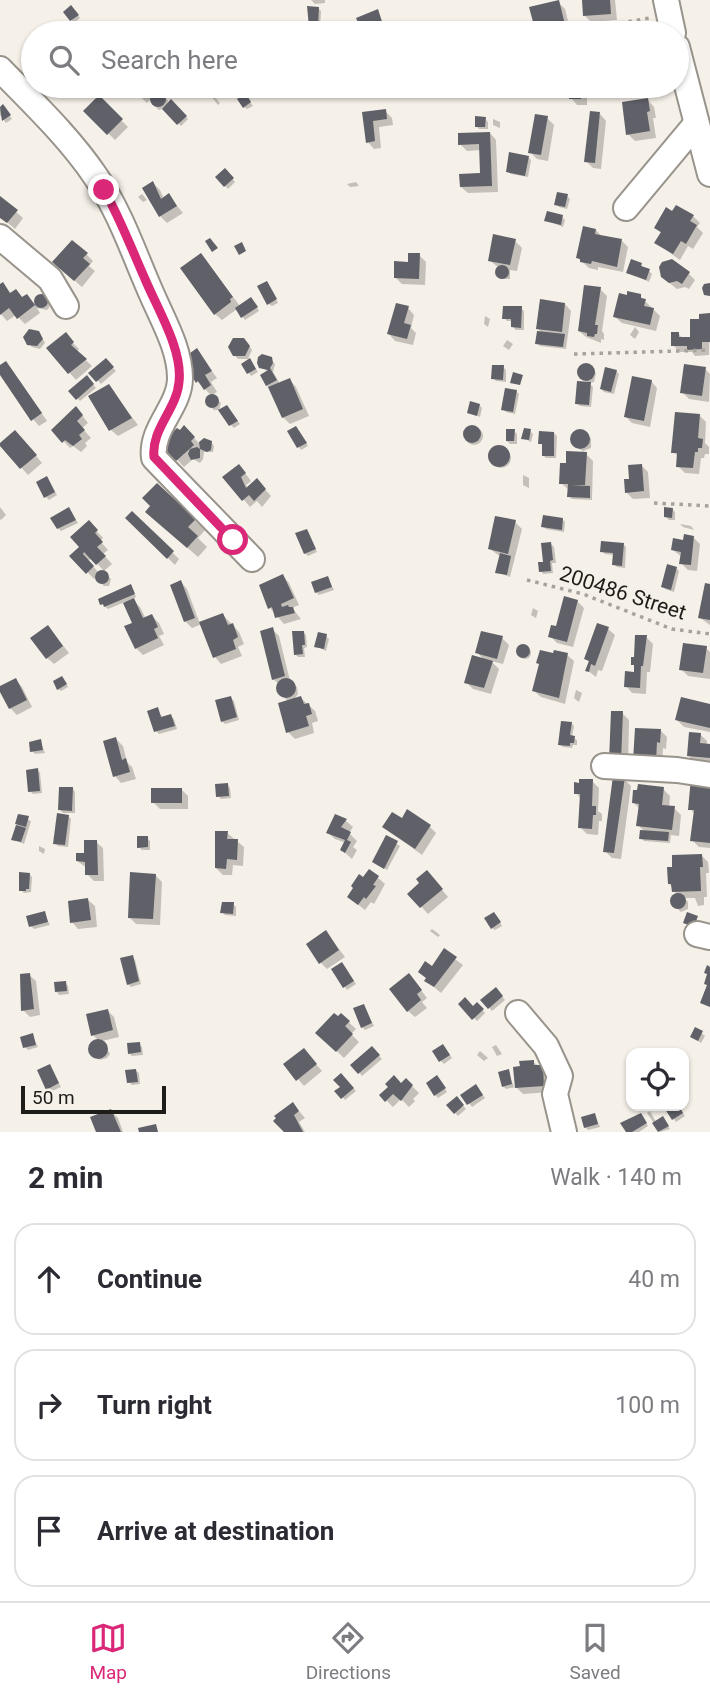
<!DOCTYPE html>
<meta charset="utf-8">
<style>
body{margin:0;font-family:Roboto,sans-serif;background:#f2f2f3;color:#2b2b33}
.controls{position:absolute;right:21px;bottom:21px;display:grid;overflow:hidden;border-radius:14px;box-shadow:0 2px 5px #0004}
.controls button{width:63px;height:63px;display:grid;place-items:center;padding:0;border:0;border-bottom:2px solid #e1e1e2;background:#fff;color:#2b2b33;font:35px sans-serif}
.scale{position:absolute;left:21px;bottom:18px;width:145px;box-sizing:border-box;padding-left:7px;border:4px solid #1f1d1a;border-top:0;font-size:19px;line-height:24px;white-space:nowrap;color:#1f1d1a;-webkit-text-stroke:5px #f5f0e8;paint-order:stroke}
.stop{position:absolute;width:21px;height:21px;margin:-16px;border:5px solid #db2777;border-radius:50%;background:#fff}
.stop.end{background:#db2777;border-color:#fff;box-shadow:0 2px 7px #0008}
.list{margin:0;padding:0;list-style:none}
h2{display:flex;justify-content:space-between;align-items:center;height:91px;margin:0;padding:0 28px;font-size:30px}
h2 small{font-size:23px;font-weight:400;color:#7c7c81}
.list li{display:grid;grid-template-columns:46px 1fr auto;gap:21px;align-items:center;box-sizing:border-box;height:112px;margin:0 14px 14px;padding:0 14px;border:2px solid #e1e1e2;border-radius:21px}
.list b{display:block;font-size:26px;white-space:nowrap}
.list em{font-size:23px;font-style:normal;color:#7c7c81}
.icon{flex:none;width:38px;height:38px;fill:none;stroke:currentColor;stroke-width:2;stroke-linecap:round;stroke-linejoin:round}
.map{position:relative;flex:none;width:710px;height:1132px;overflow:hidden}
.search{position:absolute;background:#fff;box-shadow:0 2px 5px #0004;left:21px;right:21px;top:21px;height:77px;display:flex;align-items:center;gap:18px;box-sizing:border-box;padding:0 24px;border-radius:38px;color:#7c7c81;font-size:26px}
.sheet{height:469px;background:#fff}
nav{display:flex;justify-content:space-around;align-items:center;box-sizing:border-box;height:98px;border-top:2px solid #e1e1e2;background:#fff;font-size:19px;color:#7c7c81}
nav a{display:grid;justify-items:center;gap:4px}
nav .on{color:#db2777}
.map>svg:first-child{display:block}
.shadow{fill:#0003}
.building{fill:#5f6068}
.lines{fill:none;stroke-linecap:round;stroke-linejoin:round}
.minor-casing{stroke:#98938b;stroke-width:28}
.path{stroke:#a6a39c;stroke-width:3.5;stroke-dasharray:3.5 5;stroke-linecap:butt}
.minor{stroke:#fff;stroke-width:24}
.route{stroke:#db2777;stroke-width:9}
.labels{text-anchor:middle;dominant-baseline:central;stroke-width:7;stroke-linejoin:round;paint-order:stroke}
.street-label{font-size:21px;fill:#1f1d1a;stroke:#f5f0e8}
</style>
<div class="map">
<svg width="710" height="1132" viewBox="0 0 710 1132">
<rect width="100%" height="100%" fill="#f5f0e8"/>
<g class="shadow">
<polygon points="311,0 325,0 325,3 315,4"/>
<polygon points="583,0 615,0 617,20 591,22 585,16"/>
<polygon points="558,2 565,9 571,33 537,33 531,9"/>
<polygon points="318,8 321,11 320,29 314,29 311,26"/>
<polygon points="74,10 80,18 74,23 65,12"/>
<polygon points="377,11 386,31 378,33 374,26 364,29 361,26"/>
<polygon points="434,23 439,30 435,32 430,25"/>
<polygon points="49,28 55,33 44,33 43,31"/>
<polygon points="129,86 158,86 161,88 157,93 168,100 167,106 171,102 188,119 181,126 164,108 159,110 152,103 153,97 147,103"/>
<polygon points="571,86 587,86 587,105 577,105 571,98"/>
<polygon points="214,96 220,103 218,105 212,97"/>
<polygon points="99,98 128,127 115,140 86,111"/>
<polygon points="248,99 253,106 247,109 244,107"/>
<polygon points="648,100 654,107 656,118 653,118 656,138 635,141 628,134"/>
<polygon points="3,107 12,119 6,123 0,115 0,109"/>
<polygon points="385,111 392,118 393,125 379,127 381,148 374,149 368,142 364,114"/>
<polygon points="600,114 606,121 601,169 593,168 586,161"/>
<polygon points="547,118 554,125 548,161 537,159 530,152"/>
<polygon points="485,119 488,122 488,129 479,129 476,126"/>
<polygon points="493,119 500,122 500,128 493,125"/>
<polygon points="490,133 496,140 498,192 468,193 461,187 482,175 481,150 467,151 460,144"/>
<polygon points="528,157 531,160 528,177 511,174 508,172"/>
<polygon points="225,170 235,182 228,189 217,177"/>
<polygon points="356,182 359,186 350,187 347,184"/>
<polygon points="153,183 160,190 164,199 169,196 183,213 167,223 160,216"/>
<polygon points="142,194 147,200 143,202 138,197"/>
<polygon points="567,196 570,199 567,209 559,207 556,204"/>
<polygon points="0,198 23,218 15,229 0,216"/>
<polygon points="673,213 693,216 700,223 697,227 703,233 693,249 688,246 680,260 656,243 662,234 656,228"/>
<polygon points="562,217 565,220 563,227 546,220"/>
<polygon points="596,230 602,237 622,241 628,247 623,272 598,267 598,270 589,268 578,258"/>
<polygon points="515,241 522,248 517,271 510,270 510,279 501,279 498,276 498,267 489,260"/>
<polygon points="86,254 93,261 89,266 95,271 82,287 61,269"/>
<polygon points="201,255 240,306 254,302 259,311 245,320 237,309 222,320 215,314"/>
<polygon points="419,255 426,262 425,285 402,284 395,277"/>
<polygon points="641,265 652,274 649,282 628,272"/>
<polygon points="688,273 695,280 689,289 685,287 677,289 662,277"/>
<polygon points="0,285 2,285 11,294 35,305 39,297 42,296 50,303 49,308 47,310 37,308 40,313 25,324 16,315 7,321 0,313"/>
<polygon points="269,286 278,303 272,306 269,304"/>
<polygon points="600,289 607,296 602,331 604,334 604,340 601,339 601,343 586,337 579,331"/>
<polygon points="640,296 660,316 656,331 622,323 615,317"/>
<polygon points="565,304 571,311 566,349 540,346 537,343 542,333 538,329"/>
<polygon points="408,308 414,315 411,328 416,333 413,345 395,341 389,334"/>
<polygon points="521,308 524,311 524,330 516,330 513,327 513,321 507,321 504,318"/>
<polygon points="710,315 709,355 695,356 692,352 680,352 673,345 678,333 683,339 692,338 701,320"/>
<polygon points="485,316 490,319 488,327 484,324"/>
<polygon points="635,327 639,332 635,339 630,335"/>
<polygon points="41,336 45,343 40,349 32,347 29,344"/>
<polygon points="507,340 513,344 509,350 503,346"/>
<polygon points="72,342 79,349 77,352 92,366 76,380 48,349"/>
<polygon points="247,343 252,350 248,359 238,359 234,355"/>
<polygon points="197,351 217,378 211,382 217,392 212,395 221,403 219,410 214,410 207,403 207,400 213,397 198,382 185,359"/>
<polygon points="267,356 275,364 273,372 280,384 290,380 296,387 309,416 290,424 283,417 267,385 269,372 261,367"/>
<polygon points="105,360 116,371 101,384 91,373"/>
<polygon points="252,363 258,372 251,376 243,364"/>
<polygon points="588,366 596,373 594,382 589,383 593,387 591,407 580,406 577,403 591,385 579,375 579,372 582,367"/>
<polygon points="0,367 12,370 47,421 39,426 33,419 0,372"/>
<polygon points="503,367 506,370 506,382 496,381 493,378"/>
<polygon points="705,369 710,374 709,402 689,399 682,392"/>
<polygon points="616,371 619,374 614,394 604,392 601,389"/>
<polygon points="87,377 96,388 80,401 71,391"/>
<polygon points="651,381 657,388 650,427 632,423 626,417"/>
<polygon points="108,386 138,425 118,436 111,430"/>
<polygon points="516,391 519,394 515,414 506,412 503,409"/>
<polygon points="479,405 482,408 480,417 469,412"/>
<polygon points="229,410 240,424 234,428 231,425"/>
<polygon points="82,415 88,423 82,428 91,438 85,443 87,446 81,452 73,446 70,448 53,430"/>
<polygon points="700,416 706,422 705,443 709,447 709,454 705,454 704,458 701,458 699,474 685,473 678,466 679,457 673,452"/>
<circle cx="474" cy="436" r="9"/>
<polygon points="184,428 200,444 211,442 214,446 213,452 204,452 203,459 200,463 193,459 184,467 162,444"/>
<polygon points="299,431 308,446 301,450 289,432"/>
<polygon points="514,431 517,434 517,444 510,444 507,441"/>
<polygon points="530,431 533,434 531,442 523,438"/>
<polygon points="578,431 591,438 591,448 583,451 586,454 574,444 572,439"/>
<polygon points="554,433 557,436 556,458 546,458 543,455 544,447 540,443"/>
<polygon points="22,439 42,463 28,475 1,445"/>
<circle cx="501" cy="458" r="10"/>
<polygon points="586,454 593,461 592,500 572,499 569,496 569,490 561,483 567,465"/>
<polygon points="642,466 648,472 650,498 633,499 626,492 631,480"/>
<polygon points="245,473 251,481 246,485 248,488 263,487 271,496 262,507 257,501 250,507 225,477"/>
<polygon points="523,475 529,478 529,488 523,485"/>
<polygon points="49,481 57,495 49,500 46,497"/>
<polygon points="0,507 6,515 1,520 0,519"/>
<polygon points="672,509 675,512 675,520 669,520 666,517"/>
<polygon points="71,512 78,523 61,531 58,528"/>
<polygon points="132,513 179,559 175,565 127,518"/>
<polygon points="562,519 565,522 564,532 546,529 543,526"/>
<polygon points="194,520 205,530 198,538 207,547 198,557 158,522"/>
<polygon points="515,522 522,529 510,577 497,572 501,557 490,549"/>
<polygon points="89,523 103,538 100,541 108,550 103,554 112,564 104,571 92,558 88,561 99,573 104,572 111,579 109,586 104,586 97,579 97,576 94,579 72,556 81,547"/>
<polygon points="680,524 691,526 694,530 683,527"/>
<polygon points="307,531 317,552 308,556 305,553"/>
<polygon points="693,537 700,544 697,571 688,570 681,563 682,557 673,550"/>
<polygon points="551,544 554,547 556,563 552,563 553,573 543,574 541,571"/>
<polygon points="623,544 626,547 625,568 617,567 614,564 614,555 605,554 602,551"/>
<polygon points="676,568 679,571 674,592 665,589 663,586"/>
<polygon points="283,576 289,583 299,605 292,608 301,619 284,624 270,608"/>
<polygon points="328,578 334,590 319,595 316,592"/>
<polygon points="181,582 187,589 200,624 223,615 239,632 244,644 238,647 242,656 221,664 215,657 202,624 192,628 185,621"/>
<polygon points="710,585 710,625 700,618"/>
<polygon points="133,589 136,597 132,599 140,607 146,619 152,616 159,623 164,634 159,636 164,645 143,655 136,648 134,624 125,602 108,609 102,604"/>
<polygon points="577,601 584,608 573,647 557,643 550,636"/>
<polygon points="533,608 538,611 536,618 531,615"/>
<polygon points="272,629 279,636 290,681 297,687 298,694 293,701 301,698 315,711 318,721 312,723 314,733 295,739 288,732 289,702 278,691 279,684 273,679"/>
<polygon points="608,629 615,635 602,671 598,670 596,677 587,670 590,663 586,659"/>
<polygon points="303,632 306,635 307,647 304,648 305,657 298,657 295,654"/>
<polygon points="54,634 69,653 54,664 47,658"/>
<polygon points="326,636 329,639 326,651 316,646"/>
<polygon points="646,637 653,644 650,672 647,672 646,694 632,693 626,686 635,674 636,667 633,664"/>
<polygon points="502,638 509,645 503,664 491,661 499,669 491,694 473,689 466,682 484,660 477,652"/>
<circle cx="525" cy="653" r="6"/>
<polygon points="706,648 710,652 710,679 688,676 681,669"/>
<polygon points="567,655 574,661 565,704 541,697 534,691"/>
<polygon points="16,680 22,687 32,707 17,715 10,708"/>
<polygon points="65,681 68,687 61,691 58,689"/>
<polygon points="576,690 582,693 579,702 574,698"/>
<polygon points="231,698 234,701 239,720 225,724 222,721"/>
<polygon points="710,705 710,732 684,727 677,720"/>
<polygon points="157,709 163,718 171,716 174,719 177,729 159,734 156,731"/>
<polygon points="622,713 629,720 628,768 618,768"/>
<polygon points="571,723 574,726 572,737 577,740 577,745 573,745 572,748 563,747 560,745"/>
<polygon points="660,730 667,737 666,749 663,748 662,768 642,767"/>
<polygon points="700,734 707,741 707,745 710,746 710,764 696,763 689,756"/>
<polygon points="116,739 123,746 127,762 132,767 136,779 121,783 115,776"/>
<polygon points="40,741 45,753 35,754 32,751"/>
<polygon points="38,770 40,773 42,793 33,794 30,791"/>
<polygon points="624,779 631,786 621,859 612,858 605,851"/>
<polygon points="592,781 599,788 598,811 602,814 602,821 599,821 598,835 587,834 580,827 581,799 576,793"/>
<polygon points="710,782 710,848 699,847 692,840 695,814 690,809"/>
<polygon points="227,785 230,788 231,798 221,799 218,796"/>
<polygon points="73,789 75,792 75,813 63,813 60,810"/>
<polygon points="663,789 670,796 669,808 674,808 681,815 679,836 671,835 670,843 644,841 641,838 645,832 638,825 640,809 634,803"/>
<polygon points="182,790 188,796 188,809 160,809 153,802"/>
<polygon points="20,816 31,821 24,844 13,839"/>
<polygon points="68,816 71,819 68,847 58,846 55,843"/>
<polygon points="336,816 346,821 353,827 349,833 357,841 353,847 357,850 352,859 342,850 346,843 335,839 328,833"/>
<polygon points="402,820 430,827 436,833 422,855 384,827"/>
<polygon points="227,833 244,847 243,866 233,865 232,875 223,875 216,868"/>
<polygon points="147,838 150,841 150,850 142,850 139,847"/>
<polygon points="387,838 400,846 387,870 374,862"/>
<polygon points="96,842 103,848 104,881 94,881 87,874 87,868 77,861"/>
<polygon points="39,846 45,849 44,854 39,851"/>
<polygon points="701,855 708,862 709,873 706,873 707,897 704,897 704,905 698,906 695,898 684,898 688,902 688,909 681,912 672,904 672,899 678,896 669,883"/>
<polygon points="370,871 385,884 374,904 371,902 365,910 356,903 364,879"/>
<polygon points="29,874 32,877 31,892 24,893 21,890"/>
<polygon points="155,875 162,882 160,925 136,924 129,917"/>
<polygon points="433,879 448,897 428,914 410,894"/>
<polygon points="88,900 95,906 97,927 78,929 72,922"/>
<polygon points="233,904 236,907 236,916 225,915 222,912"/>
<polygon points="44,913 50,925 34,929 31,926"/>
<polygon points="497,917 502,926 495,930 492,928"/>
<polygon points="432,929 440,935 438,937 430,931"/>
<polygon points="326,932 345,957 327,969 320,962"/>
<polygon points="444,951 463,965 441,993 426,980"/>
<polygon points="132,957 135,960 141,984 131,987 128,984"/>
<polygon points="345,967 356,984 347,990 333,970"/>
<polygon points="29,975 36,981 40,1015 30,1017 23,1010"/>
<polygon points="415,982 427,998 422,1002 427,1008 415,1017 408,1011"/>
<polygon points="65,983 68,986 69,994 59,995 57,992"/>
<polygon points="496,989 505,1000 492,1011 483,1000"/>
<polygon points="460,1004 473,1008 477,1004 485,1013 477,1021"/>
<polygon points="364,1006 374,1026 365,1030 362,1027"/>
<polygon points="107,1010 114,1017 119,1037 102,1041 110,1054 107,1058 100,1060 91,1054 90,1047 93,1042 98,1040 93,1035"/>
<polygon points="341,1015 356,1029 351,1034 359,1042 344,1058 318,1033"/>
<polygon points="696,1029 705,1036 701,1043 695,1039"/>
<polygon points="32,1035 38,1047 28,1050 25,1047"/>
<polygon points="139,1044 142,1047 143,1055 132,1056 129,1053"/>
<polygon points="496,1045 502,1054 497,1056 492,1047"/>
<polygon points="372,1048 382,1059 362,1076 353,1065"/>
<polygon points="446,1049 452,1058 444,1064 441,1061"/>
<polygon points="480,1051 488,1058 484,1061 477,1055"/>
<polygon points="310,1057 322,1071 304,1086 298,1079"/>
<polygon points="533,1062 549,1073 550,1092 523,1094 516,1087 506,1089 503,1086 508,1071 514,1087 516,1087"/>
<polygon points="50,1066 61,1087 50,1092 47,1089"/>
<polygon points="136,1071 139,1073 140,1084 132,1085 129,1082"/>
<polygon points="341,1075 356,1091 345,1100 337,1091 342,1087"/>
<polygon points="406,1080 419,1093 413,1099 415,1101 409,1107 401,1099 393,1107 382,1096 391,1087 401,1085"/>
<polygon points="440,1080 447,1092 438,1098 435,1095"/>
<polygon points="479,1089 485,1098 472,1107 463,1095"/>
<polygon points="456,1098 466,1109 458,1116 448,1105"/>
<polygon points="293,1104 305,1118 299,1122 305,1132 286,1132"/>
<polygon points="665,1106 678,1106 685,1116 676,1122"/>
<polygon points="111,1111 118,1118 123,1132 98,1132"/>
<polygon points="650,1111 656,1122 665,1121 670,1129 660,1132 647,1113"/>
<polygon points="595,1115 600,1127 588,1130 585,1127"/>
<polygon points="643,1118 648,1126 639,1132 628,1132"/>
</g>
<g class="building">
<polygon points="559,0 567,33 536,33 529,7"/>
<polygon points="582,0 610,0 611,14 583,16"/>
<polygon points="71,5 79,15 70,21 63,12"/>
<polygon points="307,6 319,7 318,27 309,27"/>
<polygon points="378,9 384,28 373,31 371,24 360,27 356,18"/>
<polygon points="478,21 482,33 457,33 455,29"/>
<polygon points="127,86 151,86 139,97"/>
<rect x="569" y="86" width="12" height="13"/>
<circle cx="158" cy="99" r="8"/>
<polygon points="246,94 251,102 243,108 237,99"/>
<polygon points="99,95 123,119 107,135 83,111"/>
<polygon points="648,98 650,111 647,112 650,131 626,135 622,102"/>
<polygon points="171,99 187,116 177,125 162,109"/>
<polygon points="3,104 11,115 2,121 0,107"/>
<polygon points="386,109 387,119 373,121 375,141 366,143 362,112"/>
<polygon points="590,111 600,112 595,163 584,162"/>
<polygon points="535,114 548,116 541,155 528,153"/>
<polygon points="475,116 486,117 485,127 475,127"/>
<polygon points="490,132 492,186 460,187 459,174 480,173 479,144 458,145 458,133"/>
<polygon points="509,152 529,156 525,176 506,172"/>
<polygon points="225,168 234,178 224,187 215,177"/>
<polygon points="153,181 161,199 169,193 177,206 159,217 142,188"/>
<polygon points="557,192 568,194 565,207 554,205"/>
<polygon points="0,196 18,210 7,223 0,218"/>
<polygon points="676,205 694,215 690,221 697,225 686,244 681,241 673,254 654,243 661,232 654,228 666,207 672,211"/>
<polygon points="547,211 563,215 561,225 544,221"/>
<polygon points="583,226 596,229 595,234 622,239 617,267 592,261 591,264 580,262 580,259 576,258"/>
<polygon points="493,234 516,239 510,265 488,261"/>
<polygon points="210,238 218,248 212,252 205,241"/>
<polygon points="72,240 88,253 83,258 90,264 74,281 52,262"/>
<polygon points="242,242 246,251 239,255 234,246"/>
<polygon points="201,253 233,297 230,299 231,302 214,315 180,268"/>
<polygon points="408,253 420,253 419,279 394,278 394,261 408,262"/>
<polygon points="631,259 642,263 641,266 650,269 646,280 626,273"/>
<polygon points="672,259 690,272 682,284 677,281 669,283 661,277 659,267 662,262"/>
<circle cx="502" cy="272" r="7"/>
<polygon points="267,281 277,299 267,305 257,286"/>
<polygon points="3,282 10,293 16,289 22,297 27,294 35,305 17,319 9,308 0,315 0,284"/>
<polygon points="710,283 710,296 704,295 702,288 704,284"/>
<polygon points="584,285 601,287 595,325 598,325 597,334 595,334 594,337 587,336 587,333 578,331"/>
<polygon points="627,291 641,294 641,298 646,299 644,306 654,308 650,325 613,317 619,293 627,295"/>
<circle cx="41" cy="301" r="7"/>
<polygon points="251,297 258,307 241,318 235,308"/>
<polygon points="540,299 565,303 562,332 536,329"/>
<polygon points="396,303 409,306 404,323 411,325 407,339 387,334"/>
<polygon points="503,306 522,306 521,328 511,327 511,319 502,319"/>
<polygon points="710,313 710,342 702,342 702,349 687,350 687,346 671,346 671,332 679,332 679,337 690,337 690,319 699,319 699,314"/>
<polygon points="29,329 39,331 43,339 37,346 27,345 23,337"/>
<polygon points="537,331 565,334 563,347 535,344"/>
<polygon points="66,332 74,342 71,345 87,359 68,374 46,348"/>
<polygon points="233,338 244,338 250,346 245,356 233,356 228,347"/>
<polygon points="197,348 212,371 205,375 211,385 204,390 198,381 196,383 182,359"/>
<polygon points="262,354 272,357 273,363 270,368 277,380 266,386 260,375 268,370 259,368 257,363 258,357"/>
<polygon points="106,358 114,367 96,382 88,373"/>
<polygon points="250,358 256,369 247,374 241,364"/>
<polygon points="6,361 42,413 31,421 0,375 0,365"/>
<circle cx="586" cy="372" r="9"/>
<polygon points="684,364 706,367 702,396 680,393"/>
<polygon points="492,365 504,365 503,380 491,379"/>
<polygon points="605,367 617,370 611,392 600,389"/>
<polygon points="513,372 523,375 520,385 510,383"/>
<polygon points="87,375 94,384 76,400 68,391"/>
<polygon points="632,376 652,380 644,421 624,417"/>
<polygon points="290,378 303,409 282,418 268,387"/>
<polygon points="577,381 591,382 589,405 575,404"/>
<polygon points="109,384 132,418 109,431 88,396"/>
<polygon points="505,388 517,390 513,412 501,410"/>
<circle cx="212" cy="401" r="7"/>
<polygon points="470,401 480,404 477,416 467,413"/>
<polygon points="227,405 238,421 229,426 218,410"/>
<polygon points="76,406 83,415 77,421 85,430 79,435 82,439 73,446 65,440 62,443 51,430"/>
<polygon points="675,412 700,414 698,438 703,439 702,448 698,448 698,452 695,452 693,468 676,467 677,453 671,453"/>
<circle cx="472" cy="434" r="9"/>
<polygon points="184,425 195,437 191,441 194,445 176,461 160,444 177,428 180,430"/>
<polygon points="296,426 307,443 297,448 287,431"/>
<polygon points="524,428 531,429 529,440 521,439"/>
<polygon points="506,429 515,429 514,441 506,441"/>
<circle cx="580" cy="439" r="10"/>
<polygon points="15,430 37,455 20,469 0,446 0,443"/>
<polygon points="539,431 554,432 554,456 542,456 542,444 538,444"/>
<polygon points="204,438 212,441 211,450 207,452 200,449 200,458 191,460 188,454 190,449 197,447 200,449 199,442"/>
<circle cx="499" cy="456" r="11"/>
<polygon points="566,451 587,452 585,485 571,485 590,486 590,498 567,497 568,484 559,484 560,463 566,463"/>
<polygon points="239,464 246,473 241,477 246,488 257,478 266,489 254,501 249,495 242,501 222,477"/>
<polygon points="642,464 644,491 625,493 624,479 629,479 628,465"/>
<polygon points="47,476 55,492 44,498 36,482"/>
<polygon points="157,483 196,519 188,527 198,536 187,548 145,512 150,506 142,498"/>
<polygon points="69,507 76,520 57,529 50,518"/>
<polygon points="664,507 673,508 672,518 664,517"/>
<polygon points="132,511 174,551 167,559 125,518"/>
<polygon points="543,515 563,518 562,530 541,527"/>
<polygon points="495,516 516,520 508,554 488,549"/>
<polygon points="89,520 98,530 95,533 103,542 97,547 106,556 96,565 84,552 83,554 94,566 86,574 69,556 79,547 70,537"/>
<polygon points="307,529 316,549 304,554 295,533"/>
<polygon points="684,534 694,536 691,565 679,564 681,552 671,550 673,538 683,540"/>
<polygon points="601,541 624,543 622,566 612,565 613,553 600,552"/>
<polygon points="551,542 553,560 550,561 551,571 539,572 538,562 543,562 541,543"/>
<polygon points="500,553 511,556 507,575 495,573"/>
<polygon points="667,564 677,567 671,590 661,587"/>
<circle cx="102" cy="577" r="7"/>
<polygon points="283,574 294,598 281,604 282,607 288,605 289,607 293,607 295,613 275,618 272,607 268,609 259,585"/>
<polygon points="328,576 332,587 315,593 311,582"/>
<polygon points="181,580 195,618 184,622 170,585"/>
<polygon points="705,583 710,584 710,620 698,618"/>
<polygon points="131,584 135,594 104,607 103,604 100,605 98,599"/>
<polygon points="564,596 578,600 567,642 548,637 551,625 556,626"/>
<polygon points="134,598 143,618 152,614 158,627 154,629 158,638 135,649 124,626 132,623 123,603"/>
<polygon points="223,613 228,625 233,623 238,637 233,640 236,649 213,658 199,622"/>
<polygon points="597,623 609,627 595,666 591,664 589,672 585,671 589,661 584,659"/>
<polygon points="48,625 63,646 46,659 30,638"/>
<polygon points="273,627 285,676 272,680 260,631"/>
<polygon points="292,631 304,631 305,645 302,645 303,654 294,655"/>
<polygon points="481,631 503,636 497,659 475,653"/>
<polygon points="318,632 327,634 324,649 314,647"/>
<polygon points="635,635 647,635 643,666 641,666 640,688 624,687 625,671 634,672 634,665 631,665 631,657 634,657"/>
<polygon points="683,643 707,646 703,673 679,670"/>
<circle cx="523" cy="651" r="7"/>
<polygon points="540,650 553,653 554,650 568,653 559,698 532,691 539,664 536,663"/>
<polygon points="472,655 493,661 484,688 464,683"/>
<polygon points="62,676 67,684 57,690 53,681"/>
<circle cx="286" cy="688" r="10"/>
<polygon points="16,678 27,700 9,709 0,692 0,686"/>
<polygon points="231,696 237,717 221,722 215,700"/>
<polygon points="301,696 304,704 309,703 312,714 306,716 309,726 286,733 278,703"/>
<polygon points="681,697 710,704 710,728 675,720"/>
<polygon points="158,707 161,717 171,714 175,726 154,732 147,711"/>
<polygon points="611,711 623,711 621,762 609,761"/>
<polygon points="561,721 572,722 570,735 575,736 574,743 570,743 570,746 558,745"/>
<polygon points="635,728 661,729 660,743 657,742 656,762 633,761"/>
<polygon points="689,732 701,733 700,743 710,744 710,758 687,756"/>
<polygon points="116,737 122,760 126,758 130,772 113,777 103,741"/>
<polygon points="41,739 43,750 30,752 29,742"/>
<polygon points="38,768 40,791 28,792 26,770"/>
<polygon points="613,776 625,777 614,853 603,852"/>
<polygon points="691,778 710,780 710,843 690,841 694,810 688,810"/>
<polygon points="579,779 593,779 592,806 596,806 596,815 593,815 592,829 578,828 580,794 574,794 574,782 579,783"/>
<polygon points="228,783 229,796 216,797 215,784"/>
<polygon points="638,784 664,787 662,805 675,806 672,830 636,826 639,804 632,803 633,790 637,790"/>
<polygon points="59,787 73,787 72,811 58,810"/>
<rect x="151" y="788" width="31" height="15"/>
<polygon points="407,809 431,825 415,849 382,827 392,812 402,818"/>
<polygon points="57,813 69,815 65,845 53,844"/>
<polygon points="18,814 29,816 26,827 15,824"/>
<polygon points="335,814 347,819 341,827 351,832 347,840 351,842 345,853 340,850 345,840 326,833"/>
<polygon points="16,825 26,828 21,842 11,840"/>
<polygon points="640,830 669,832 668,841 639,839"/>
<polygon points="215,831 228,831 227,839 238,839 237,860 227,859 226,869 215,868"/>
<polygon points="386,835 398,841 384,869 372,862"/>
<polygon points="137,836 148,836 148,847 137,848"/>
<polygon points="84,840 97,840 98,875 85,875 85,862 76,861 76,853 84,853"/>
<polygon points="702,854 703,867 700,867 701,891 672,892 671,884 668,884 667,867 672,867 672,855"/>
<polygon points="369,869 379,876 373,885 376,886 366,899 364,897 358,905 347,897 353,888 351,886 359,874 363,877"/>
<polygon points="427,870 443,889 420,908 407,894 419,883 416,879"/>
<polygon points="19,872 30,873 29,889 26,889 26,891 19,891"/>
<polygon points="130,872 156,874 153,919 128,918"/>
<circle cx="678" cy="901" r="8"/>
<polygon points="88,898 91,920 70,923 68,901"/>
<polygon points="222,902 234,902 233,914 220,913"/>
<polygon points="45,911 48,922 29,927 26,916"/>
<polygon points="494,912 501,922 491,929 484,918"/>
<polygon points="687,912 698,916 694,927 683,923"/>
<polygon points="326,930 339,950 319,964 306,944"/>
<polygon points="444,948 457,957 434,987 424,981 426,978 418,972 425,961 432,966"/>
<polygon points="133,955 139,981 127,985 120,958"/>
<polygon points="342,962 354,981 343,988 331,969"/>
<polygon points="707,965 710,967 710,1007 700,1003 707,985 704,984 707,974 704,973"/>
<polygon points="30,973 34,1009 21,1011 20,974"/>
<polygon points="409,973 422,990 417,994 421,1000 407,1012 389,989"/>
<polygon points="66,981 67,991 55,992 54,982"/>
<polygon points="496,987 503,996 488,1009 480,1000"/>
<polygon points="465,997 473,1006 477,1002 484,1009 472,1020 458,1004"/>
<polygon points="364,1004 372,1023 361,1028 353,1008"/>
<polygon points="108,1009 113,1030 91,1036 86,1014"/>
<polygon points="334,1013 338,1016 341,1013 350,1021 345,1026 353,1034 336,1052 315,1033"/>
<polygon points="695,1027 703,1031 698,1041 690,1037"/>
<polygon points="33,1033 36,1045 23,1048 20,1037"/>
<circle cx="98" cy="1049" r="10"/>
<polygon points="140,1042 141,1052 128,1054 127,1043"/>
<polygon points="443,1044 450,1055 439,1062 432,1051"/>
<polygon points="372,1046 380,1055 358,1074 350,1065"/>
<polygon points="304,1048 317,1064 296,1081 283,1064"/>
<polygon points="534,1060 534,1065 543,1065 544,1086 515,1088 513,1067 520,1066 519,1061"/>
<polygon points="50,1064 59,1083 46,1090 37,1070"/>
<polygon points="136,1069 138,1082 127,1083 125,1070"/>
<polygon points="509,1069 512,1084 502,1087 498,1072"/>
<polygon points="341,1073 354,1088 341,1099 334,1091 340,1087 333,1080"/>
<polygon points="394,1075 401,1083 406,1078 413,1085 401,1101 393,1094 385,1102 379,1095 388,1087 385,1084"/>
<polygon points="437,1075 446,1088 434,1096 426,1083"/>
<polygon points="476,1084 483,1095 467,1105 460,1095"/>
<polygon points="457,1096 464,1105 454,1114 446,1105"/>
<polygon points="293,1102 299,1111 294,1115 303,1132 284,1132 273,1121 276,1118 274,1116"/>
<polygon points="663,1106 679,1106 683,1113 672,1120"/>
<polygon points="111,1109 121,1132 96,1132 90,1117"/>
<polygon points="595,1113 598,1124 584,1128 581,1117"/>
<polygon points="641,1113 647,1123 632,1132 626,1132 620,1123"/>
<polygon points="663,1116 669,1126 658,1132 652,1123"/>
<polygon points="156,1124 158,1132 139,1132 138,1128"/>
</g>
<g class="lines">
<defs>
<g id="minor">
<polyline points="666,0 673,33"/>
<polyline points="677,47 710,174"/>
<path d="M0 69C32 102 70 138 96 177 121 213 135 257 153 297 164 322 180 350 180 378 180 407 150 428 154 458L252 559"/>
<polyline points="626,208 696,124"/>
<polyline points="0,237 50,279 66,306"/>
<polyline points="604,766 677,770 710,775"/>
<polyline points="697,934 710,937"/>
<polyline points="518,1013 546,1046 560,1076 555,1094 564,1132"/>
</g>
</defs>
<use href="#minor" class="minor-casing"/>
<g class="path">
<polyline points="620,23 650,18"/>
<polyline points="574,354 710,350"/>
<polyline points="654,503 710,506"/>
<polyline points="527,580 583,594 672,629 710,634"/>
</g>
<use href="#minor" class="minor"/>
</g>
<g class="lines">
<path class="route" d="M104 190C120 218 132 250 145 279 157 308 183 350 179 382 177 409 151 429 154 457L233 540"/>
</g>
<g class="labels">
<g class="street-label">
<text transform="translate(623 593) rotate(18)">200486 Street</text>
</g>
</g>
</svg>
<div class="controls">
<button><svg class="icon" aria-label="locate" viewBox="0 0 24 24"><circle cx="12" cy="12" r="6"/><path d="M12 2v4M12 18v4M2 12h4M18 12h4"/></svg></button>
</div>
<div class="scale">50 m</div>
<div class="stop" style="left:233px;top:540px"></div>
<div class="stop end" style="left:104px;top:190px"></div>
<div class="search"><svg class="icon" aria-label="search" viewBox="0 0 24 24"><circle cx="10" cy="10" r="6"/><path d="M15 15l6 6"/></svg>Search here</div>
</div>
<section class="sheet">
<h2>2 min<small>Walk · 140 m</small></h2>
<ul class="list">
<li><svg class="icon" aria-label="ahead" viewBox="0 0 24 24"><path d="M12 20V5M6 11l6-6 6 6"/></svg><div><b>Continue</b></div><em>40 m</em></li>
<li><svg class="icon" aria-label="right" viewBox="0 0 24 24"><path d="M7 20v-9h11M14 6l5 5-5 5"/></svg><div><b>Turn right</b></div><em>100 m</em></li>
<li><svg class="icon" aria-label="arrive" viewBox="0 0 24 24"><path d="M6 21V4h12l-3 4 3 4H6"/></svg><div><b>Arrive at destination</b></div></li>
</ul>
</section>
<nav>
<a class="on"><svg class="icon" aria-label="map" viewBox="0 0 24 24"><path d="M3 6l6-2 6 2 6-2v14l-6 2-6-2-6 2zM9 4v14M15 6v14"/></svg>Map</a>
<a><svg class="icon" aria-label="directions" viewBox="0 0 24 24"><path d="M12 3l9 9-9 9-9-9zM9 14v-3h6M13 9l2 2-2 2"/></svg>Directions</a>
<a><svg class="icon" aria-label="saved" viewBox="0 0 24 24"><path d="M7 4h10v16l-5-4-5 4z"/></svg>Saved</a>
</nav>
